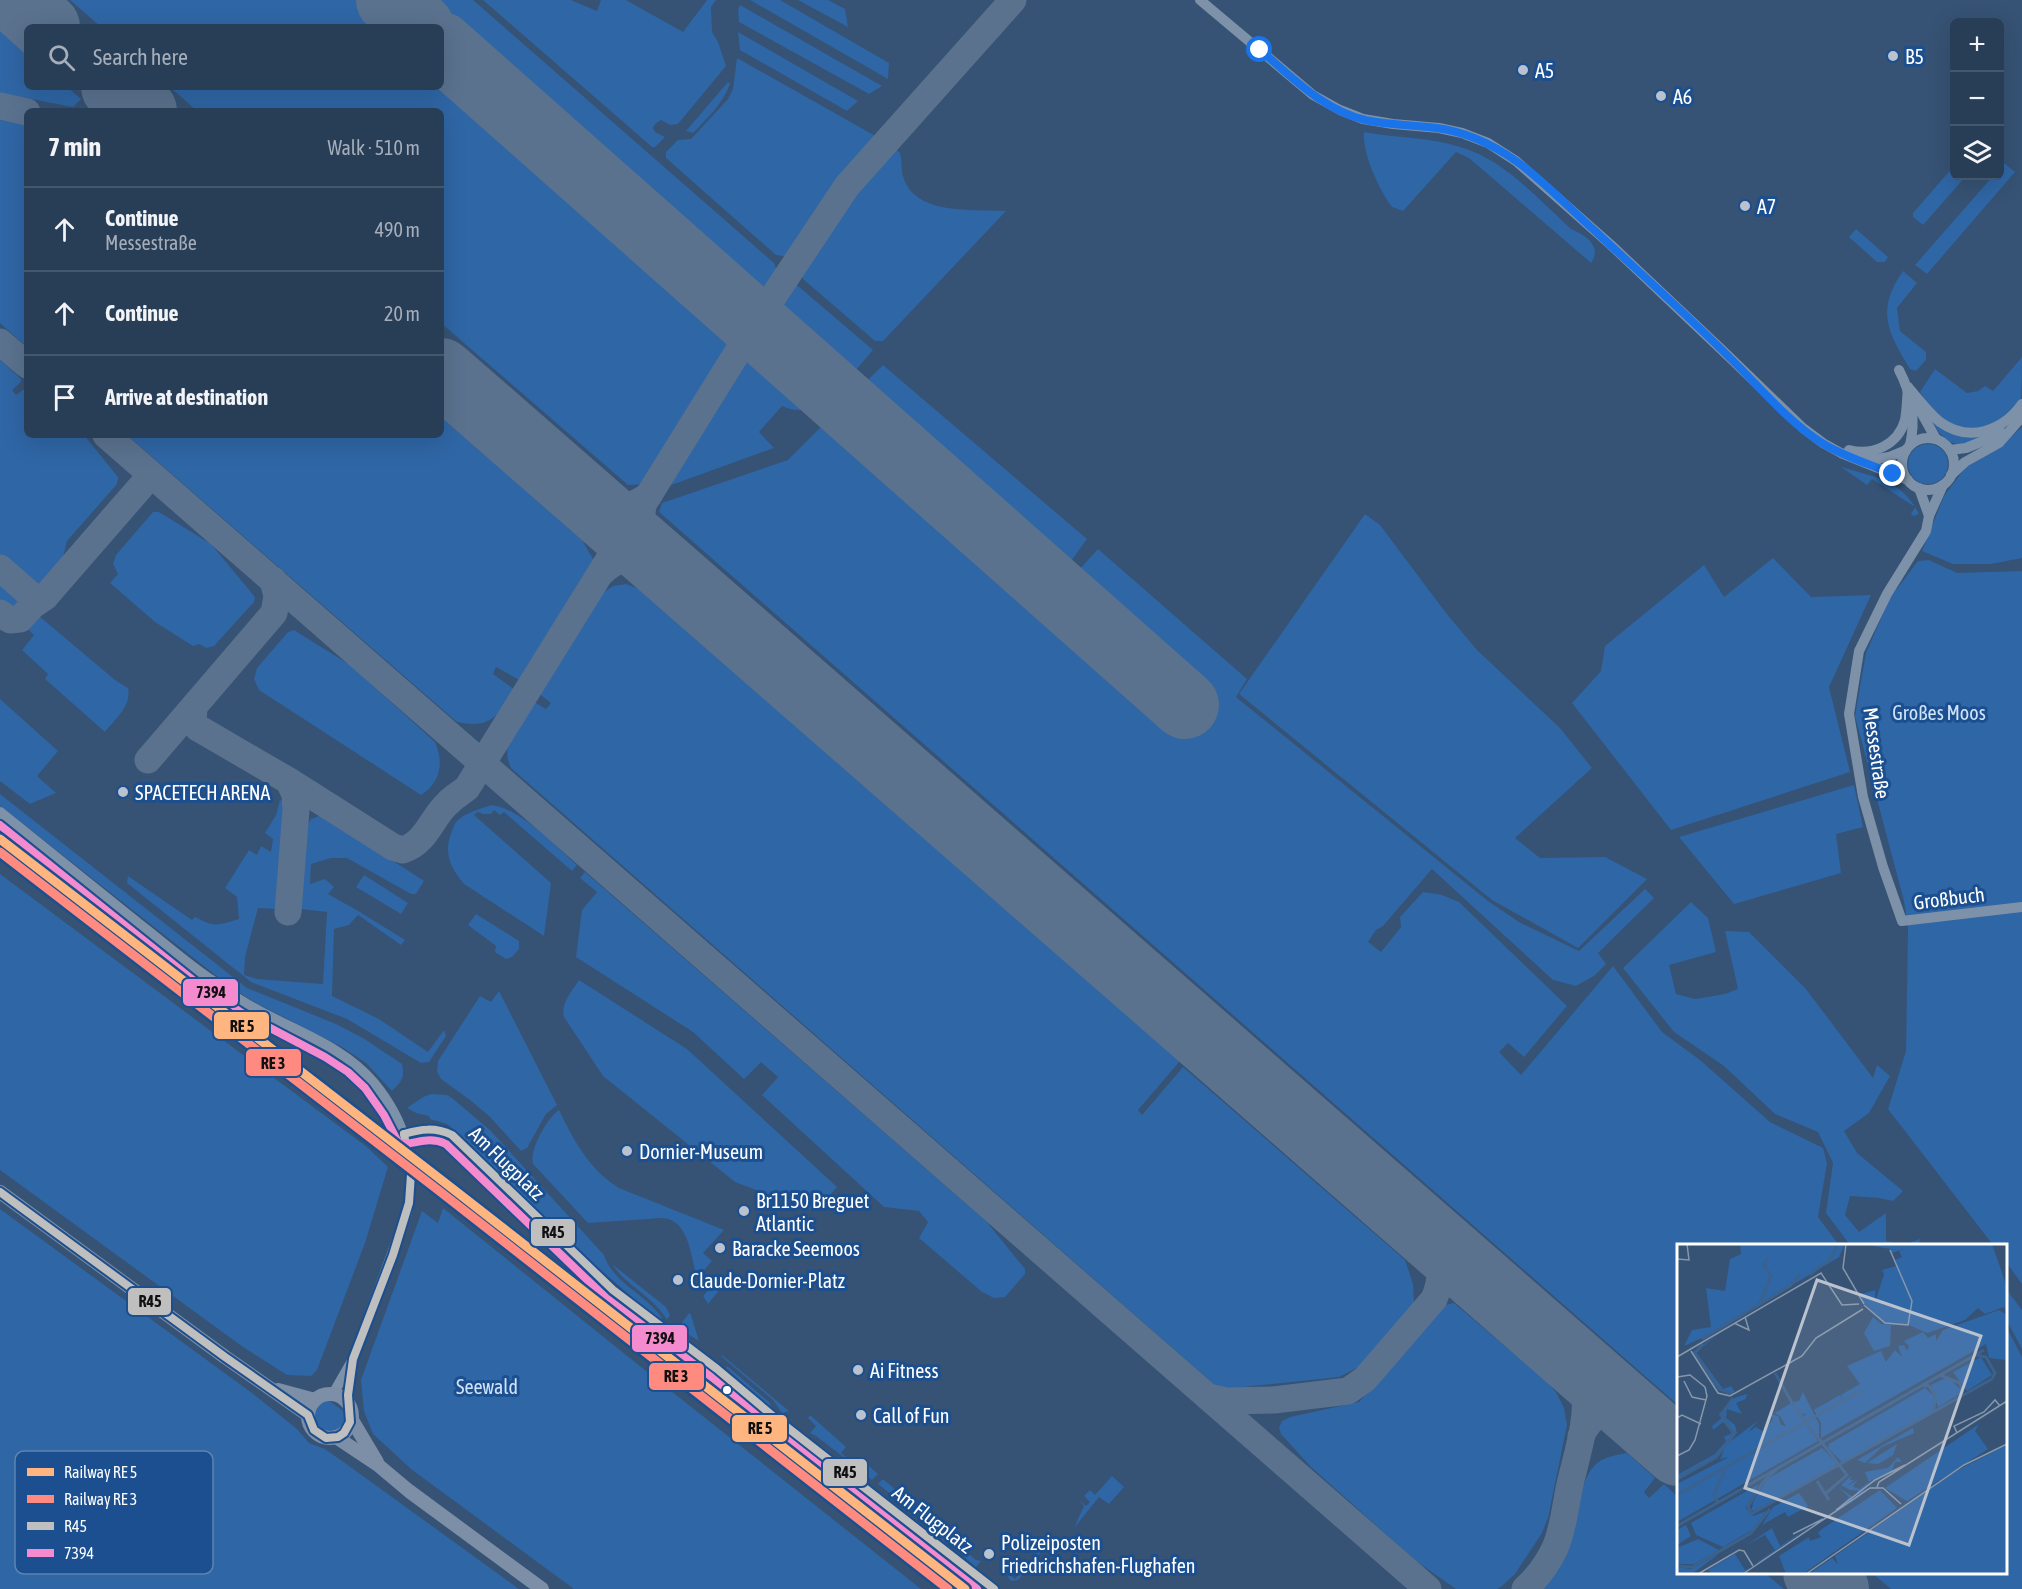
<!DOCTYPE html>
<meta charset="utf-8">
<style>
body{margin:0;font-family:"Asap Condensed",sans-serif;background:#30455d;color:#f1f3f6}
.controls{position:absolute;right:18px;top:18px;display:grid;overflow:hidden;border-radius:9px;box-shadow:0 6px 24px #0002}
.controls button{width:54px;height:54px;display:grid;place-items:center;padding:0;border:0;border-bottom:2px solid #44576d;background:#283e57;color:#f1f3f6;font:30px sans-serif}
.stop{position:absolute;width:18px;height:18px;margin:-14px;border:4px solid #1a73e8;border-radius:50%;background:#fff}
.stop.end{background:#1a73e8;border-color:#fff;box-shadow:0 2px 6px #0008}
.list{margin:0;padding:0;list-style:none}
h2{display:flex;justify-content:space-between;align-items:center;height:78px;margin:0;padding:0 24px;font-size:26px}
h2 small{font-size:20px;font-weight:400;color:#a5aeba}
.list li{display:grid;grid-template-columns:39px 1fr auto;gap:18px;align-items:center;box-sizing:border-box;height:84px;padding:0 24px;border-top:2px solid #44576d}
.list b{display:block;font-size:22px;white-space:nowrap}
.list p{margin:0;font-size:20px;white-space:nowrap;color:#a5aeba}
.list em{font-size:20px;font-style:normal;color:#a5aeba}
.icon{flex:none;width:33px;height:33px;fill:none;stroke:currentColor;stroke-width:2;stroke-linecap:round;stroke-linejoin:round}
.map{position:relative;flex:none;width:2022px;height:1589px;overflow:hidden}
.search{position:absolute;background:#283e57;box-shadow:0 6px 24px #0002;left:24px;top:24px;width:420px;height:66px;display:flex;align-items:center;gap:15px;box-sizing:border-box;padding:0 21px;border-radius:9px;color:#a5aeba;font-size:22px}
.panel{position:absolute;background:#283e57;box-shadow:0 6px 24px #0002;left:24px;top:108px;width:420px;height:330px;border-radius:9px}
.map>svg:first-child{display:block}
.green{fill:#2f66a5}
.lines{fill:none;stroke-linecap:round;stroke-linejoin:round}
.taxiway{stroke:#5a728e;stroke-width:27}
.runway{stroke:#5a728e;stroke-width:68}
.minor{stroke:#7d92a8;stroke-width:10}
.major{stroke:#7d8ea7;stroke-width:14}
.bus-1-casing{stroke:#1b4f8f;stroke-width:12}
.bus-2-casing{stroke:#1b4f8f;stroke-width:12}
.bus-1{stroke:#bfbfbf;stroke-width:8}
.bus-2{stroke:#f38bce;stroke-width:8}
.rail-1-casing{stroke:#1b4f8f;stroke-width:14}
.rail-2-casing{stroke:#1b4f8f;stroke-width:14}
.rail-1{stroke:#ffb580;stroke-width:9}
.rail-2{stroke:#ff8a80;stroke-width:9}
.route{stroke:#1a73e8;stroke-width:8}
.poi-dot{fill:#b9c2ce;stroke:#1b4f8f;stroke-width:2}
.bus-dot{fill:#fff;stroke:#1b4f8f;stroke-width:2}
.labels{text-anchor:middle;dominant-baseline:central;stroke-width:6;stroke-linejoin:round;paint-order:stroke}
.poi-label{font-size:20px;fill:#fff;stroke:#1b4f8f;text-anchor:start}
.park-label{font-size:20px;fill:#cfe3fa;stroke:#1b4f8f}
.street-label{font-size:20px;fill:#fff;stroke:#1b4f8f}
.inset-river{fill:none;stroke:#3b618d;stroke-width:3}
.inset-road{fill:none;stroke:#8697ac;stroke-width:1.5}
.view{fill:#b9c2ce;fill-opacity:0.15;stroke:#b9c2ce;stroke-width:3}
.inset-edge{fill:none;stroke:#fff;stroke-width:3}
.key{fill:#1b4f8f;stroke:#5f84b1;stroke-width:1.5}
.key-label{font-size:16px;fill:#fff}
.line-badge{stroke:#1b4f8f;stroke-width:2}
.pale-badge-label{font-size:16px;text-anchor:middle;font-weight:bold;fill:#111}
</style>
<div class="map">
<svg width="2022" height="1589" viewBox="0 0 2022 1589">
<rect width="100%" height="100%" fill="#365274"/>
<g class="green">
<polygon points="70,0 473,0 774,263 779,276 647,484 628,485 441,323 441,111 197,111 170,87 441,87 441,27 101,27"/>
<polygon points="483,0 571,0 597,11 601,0 626,0 683,32 707,0 716,0 711,7 712,32 718,42 726,66 678,124 670,125 661,120 655,124 653,128 655,132 665,137 655,147 652,147"/>
<polygon points="750,0 780,0 889,63 888,79"/>
<polygon points="798,0 828,0 845,9 848,27"/>
<polygon points="740,5 882,86 869,94 739,22 738,10"/>
<polygon points="0,29 27,53 27,87 67,87 81,99 73,107 0,93"/>
<polygon points="738,32 858,101 847,111 740,50"/>
<polygon points="737,58 879,138 843,182 795,253 789,257 776,255 666,158 666,152 678,140 691,139 728,99 733,89"/>
<path d="M728 82 730 84C723 103 707 119 693 133L686 131Z"/>
<polygon points="0,120 27,125 27,347 0,323"/>
<path d="M1364 132C1395 138 1430 137 1460 147 1505 160 1537 198 1571 229 1585 235 1603 246 1591 263L1469 158 1456 152 1403 211 1392 207C1379 190 1362 153 1364 132Z"/>
<path d="M890 144 900 153C902 160 901 169 903 176 914 216 973 209 1006 211L883 341H875L803 279 800 266C827 222 857 182 890 144Z"/>
<polygon points="2004,163 2015,172 1927,274 1915,265 1993,176 2000,176 2000,168"/>
<polygon points="1954,166 1954,176 1966,176 1923,225 1913,217 1913,213"/>
<polygon points="1856,229 1888,257 1885,262 1877,262 1849,237"/>
<path d="M1903 271 1917 283 1897 308 1900 331 1926 352V360L1916 371 1910 369C1887 331 1876 310 1903 271Z"/>
<path d="M790 285 798 286 873 350C850 375 820 424 782 406L759 432 774 448 663 488Z"/>
<path d="M2022 357C2022 367 2022 391 2021 399 2006 430 1962 438 1937 415 1930 409 1926 399 1920 392L1935 369 1967 393 1978 391 1985 386 1993 391Z"/>
<polygon points="0,360 21,379 21,382 12,390 16,395 27,387 27,435 84,435 118,477 117,484 67,541 62,561 37,591 0,558"/>
<polygon points="883,365 1087,539 1050,590 1057,594 1098,549 1247,679 1236,697 1488,901 1519,922 1579,951 1645,889 1654,898 1598,953 1606,964 1594,976 1576,986 1553,980 1432,869 1383,926 1376,930 1368,942 1381,952 1401,927 1400,917 1423,892 1442,895 1459,902 1567,1006 1524,1057 1508,1043 1499,1052 1521,1075 1613,966 1662,1032 1700,1060 1770,1122 1823,1148 1827,1163 1818,1217 1839,1245 1678,1246 1678,1405 659,512 662,503 788,460"/>
<path d="M441 417 582 540 593 559 589 575 521 681 496 667 493 674 515 690C499 716 490 729 457 722L127 435H441Z"/>
<path d="M1932 421 1992 434C1963 445 1950 454 1932 421Z"/>
<polygon points="2022,427 2022,558 1991,564 1953,564 1922,551 1944,496 1965,468 2000,446"/>
<circle cx="1928" cy="464" r="20"/>
<path d="M1841 467C1875 477 1902 480 1919 514L1914 516 1911 514 1915 507 1872 479 1867 485Z"/>
<polygon points="153,512 159,512 211,544 255,597 254,602 214,646 206,648 199,644 193,646 155,622 110,583 118,574 113,564 116,555"/>
<polygon points="1365,514 1380,525 1446,613 1477,650 1560,728 1592,768 1515,838 1540,858 1605,857 1647,879 1578,948 1492,900 1239,694"/>
<polygon points="1773,558 1811,597 1871,595 1829,687 1850,772 1671,830 1572,703 1601,671 1605,646 1704,565 1724,597"/>
<polygon points="1929,560 1957,573 2022,571 2022,1284 2006,1262 2006,1246 1993,1245 1888,1109 1906,1051 1908,927 1904,901 1855,716 1866,653 1890,598 1918,561"/>
<polygon points="0,578 23,599 21,607 16,612 10,612 0,604"/>
<path d="M626 584 637 588 1180 1061 1138 1110 1142 1115 1183 1067 1405 1260 1413 1284 1414 1304 1361 1366 1339 1377 1233 1388 1217 1387 511 768C499 743 519 722 533 701L546 709 551 703 538 693 599 595 613 586Z"/>
<path d="M30 616H39L115 680 128 688C132 706 115 719 105 732L45 679 48 674 22 650 34 635 27 628 25 622Z"/>
<path d="M294 630 350 665 435 742C444 762 441 782 421 795L259 690 254 679 257 668 288 632Z"/>
<polygon points="0,699 58,751 37,776 56,793 30,804 0,781"/>
<polygon points="1854,785 1863,827 1836,834 1841,873 1734,904 1679,837"/>
<path d="M0 794 247 988 336 1024 363 1038 402 1064C405 1078 402 1081 392 1091L366 1063 342 1047 254 1002 228 985 0 806Z"/>
<path d="M280 800 285 803 277 909 258 908 245 957 244 975 257 979 323 984 327 912 301 909 307 826 311 819 322 815 424 881 416 894H411L347 858H331L311 864 310 884 325 879 334 887 328 894 360 912 405 940 401 945 358 915 349 925 334 929 332 996 379 1019 428 1052 444 1030 446 1036 429 1062 421 1063 347 1019 251 982 127 883 128 876 192 920 195 917C216 928 218 925 239 919L237 897 225 888 249 850 257 855 261 846 271 852 273 839 265 833 276 815Z"/>
<path d="M491 805C520 808 554 845 577 865L572 871 504 812 500 815 494 810 491 814H483L478 812 474 815 551 883 544 936 464 884C450 868 443 852 452 831 453 828 454 825 456 822 464 813 480 809 491 805Z"/>
<polygon points="585,872 986,1221 1025,1269 1025,1274 1005,1297 994,1298 982,1292 919,1238 928,1222 919,1211 884,1207 762,1095 778,1077 761,1062 744,1079 693,1032 576,957 582,910 597,892 580,878"/>
<polygon points="0,874 367,1147 388,1167 365,1243 317,1370 311,1376 287,1375 243,1347 0,1170"/>
<polygon points="364,875 408,903 401,914 356,887"/>
<polygon points="1691,902 1708,918 1716,952 1669,965 1676,994 1695,999 1725,994 1738,989 1725,931 1749,932 1806,989 1873,1078 1877,1065 1890,1076 1869,1113 1844,1131 1857,1153 1903,1191 1893,1201 1879,1198 1850,1196 1845,1215 1859,1232 1886,1213 1886,1241 1903,1245 1920,1239 1919,1245 1850,1245 1826,1213 1833,1163 1818,1132 1775,1114 1724,1066 1674,1032 1623,968"/>
<polygon points="476,914 519,941 519,949 512,957 506,959 495,952 496,946 468,925"/>
<path d="M579 980 687 1049 837 1187C828 1197 821 1210 806 1209L735 1182 603 1076 564 1017C560 1004 572 991 579 980Z"/>
<polygon points="499,991 557,1105 546,1114 527,1148 521,1151 490,1117 470,1100 441,1079 437,1072 438,1061 480,996 491,1002"/>
<path d="M431 1094 447 1095 452 1098 491 1131 604 1255C613 1283 646 1294 662 1318L660 1321 583 1255 462 1136 447 1124 430 1119 429 1116 416 1113 407 1108 423 1097Z"/>
<path d="M559 1110C574 1141 589 1169 619 1188L724 1230 703 1253 712 1261 697 1278C691 1257 689 1219 662 1218L588 1223 533 1164C529 1150 547 1118 559 1110Z"/>
<polygon points="443,1208 661,1383 921,1589 574,1589 411,1469 373,1434 364,1411 361,1380 422,1211 438,1223"/>
<polygon points="0,1209 252,1393 297,1429 309,1443 325,1449 345,1463 519,1589 0,1589"/>
<path d="M612 1264 666 1307 670 1315 667 1320C653 1296 625 1285 612 1264Z"/>
<polygon points="719,1278 725,1283 708,1304 703,1296"/>
<polygon points="2006,1289 2022,1310 2022,1349 2006,1319"/>
<polygon points="1454,1303 1548,1383 1556,1392 1564,1408 1567,1425 1548,1518 1542,1533 1515,1574 1502,1586 1497,1589 1456,1589 1416,1561 1311,1467 1281,1434 1279,1428 1282,1421 1290,1417 1359,1402 1445,1305"/>
<polygon points="689,1313 691,1315 699,1341 678,1328"/>
<polygon points="2006,1326 2022,1357 2022,1589 1891,1589 1872,1573 2006,1572"/>
<polygon points="722,1355 789,1411 782,1413 773,1400 721,1356"/>
<polygon points="727,1366 769,1402 774,1411 726,1368"/>
<path d="M328 1400 342 1410 348 1419C342 1433 331 1438 318 1428 311 1416 315 1405 328 1400Z"/>
<polygon points="810,1415 846,1447 841,1453 847,1458 846,1459 816,1436 810,1433 816,1426 808,1418"/>
<path d="M1627 1453 1655 1478 1644 1492 1649 1498 1664 1484 1678 1497V1572L1765 1573 1784 1589H1544C1555 1577 1564 1559 1570 1544 1579 1521 1577 1482 1596 1464 1604 1457 1616 1455 1627 1453Z"/>
<polygon points="861,1459 878,1474 872,1480 855,1466"/>
<polygon points="1112,1476 1124,1487 1109,1504 1099,1497 1074,1528 1084,1506 1079,1500 1086,1506 1090,1502 1084,1496 1090,1490 1095,1495"/>
<polygon points="882,1480 884,1480 907,1499 903,1504 878,1484"/>
<polygon points="908,1503 912,1506 913,1504 926,1516 924,1520 926,1521 929,1518 949,1536 947,1541 944,1542 935,1530 906,1506"/>
<polygon points="1050,1534 1038,1556 1018,1580 1011,1581 1008,1577 1009,1574 1015,1579 1039,1551 1037,1548"/>
<polygon points="960,1547 976,1560 981,1561 976,1567 957,1551"/>
</g>
<g class="lines">
<g class="taxiway">
<polyline points="0,106 27,112"/>
<polyline points="0,342 27,365"/>
<polyline points="106,435 1428,1589"/>
<path d="M586 498C612 509 626 512 649 495"/>
<polyline points="0,568 33,597 36,599 45,597"/>
<path d="M601 573C622 553 640 553 664 567 643 544 638 538 643 505"/>
<polyline points="0,613 10,620 20,619 32,606 45,597 151,475"/>
<path d="M194 707 193 722 198 728 289 781 393 847 403 850C427 842 431 818 448 803 453 797 461 793 467 788L755 324 847 186 1013 0"/>
<polyline points="148,760 274,613 277,596 273,580"/>
<polyline points="288,912 296,810 295,795 289,781"/>
<path d="M1208 1397 1226 1401 1274 1400 1348 1391 1365 1379 1434 1299C1446 1272 1440 1249 1421 1227"/>
<path d="M1581 1436C1593 1411 1611 1405 1637 1415"/>
<path d="M1525 1589C1538 1577 1548 1563 1555 1548 1563 1530 1565 1509 1569 1489 1575 1460 1590 1418 1584 1389 1581 1375 1573 1363 1564 1352"/>
</g>
<g class="runway">
<polyline points="16,0 46,27"/>
<polyline points="390,0 420,27"/>
<polyline points="441,46 1185,705"/>
<polyline points="115,87 143,111"/>
<polyline points="441,372 1678,1452"/>
<polyline points="1817,1572 1835,1589"/>
</g>
<g class="minor">
<polyline points="1200,0 1313,95 1340,110 1363,119 1393,124 1439,128 1462,133 1488,143 1516,161 1611,245 1722,350 1803,428 1823,443 1841,453 1908,480"/>
<path d="M1899 370C1911 393 1916 419 1910 445"/>
<path d="M1908 387C1918 398 1928 413 1940 422 1969 443 2003 431 2022 404"/>
<polyline points="1916,403 1936,439"/>
<circle cx="1928" cy="464" r="26"/>
<path d="M1849 450C1873 456 1898 445 1905 420 1907 410 1907 397 1908 387"/>
<polyline points="1950,450 1966,448 2003,433"/>
<polyline points="1864,461 1889,457 1906,450"/>
<polyline points="1951,475 1965,462 1999,443 2022,417"/>
<polyline points="1943,485 1929,516 1926,531 1887,594 1859,651 1849,714 1863,797 1883,867 1902,921 2022,907"/>
<polyline points="1919,488 1929,516"/>
<path d="M0 812C46 849 92 886 138 923 163 942 187 964 213 981 224 989 235 997 247 1004 288 1029 342 1044 374 1083 406 1122 417 1163 407 1213L353 1359 333 1394"/>
<path d="M404 1134C422 1128 435 1126 452 1135L613 1290 665 1331 717 1369 774 1417 994 1589"/>
<polyline points="347,1403 352,1365"/>
</g>
<g class="major">
<polyline points="0,1192 225,1357 308,1415"/>
<polyline points="278,1390 315,1400"/>
<circle cx="330" cy="1416" r="22"/>
<polyline points="352,1420 377,1462"/>
<polyline points="336,1437 378,1465 409,1491 542,1589"/>
</g>
<defs>
<g id="bus-1">
<path d="M404 1134C421 1129 435 1127 452 1135L613 1290 717 1369 774 1417 994 1589"/>
<polyline points="0,1192 225,1357 308,1415 314,1430 326,1438 338,1437 344,1433 350,1422 348,1395 353,1359 393,1255 409,1203 411,1174 404,1134"/>
</g>
<path id="bus-2" d="M0 825 198 984 242 1013 325 1057 348 1072 365 1088 384 1115 398 1142C411 1148 425 1134 446 1144L606 1298 711 1377 768 1425 977 1589"/>
</defs>
<use href="#bus-1" class="bus-1-casing"/>
<use href="#bus-2" class="bus-2-casing"/>
<use href="#bus-1" class="bus-1"/>
<use href="#bus-2" class="bus-2"/>
<defs>
<polyline id="rail-1" points="0,839 444,1182 965,1589"/>
<polyline id="rail-2" points="0,852 438,1190 948,1589"/>
</defs>
<use href="#rail-1" class="rail-1-casing"/>
<use href="#rail-2" class="rail-2-casing"/>
<use href="#rail-1" class="rail-1"/>
<use href="#rail-2" class="rail-2"/>
</g>
<g class="lines">
<path class="route" d="M1260 50C1292 77 1323 110 1365 120 1389 125 1413 125 1437 128 1466 132 1492 144 1516 161 1544 181 1568 207 1594 230 1639 272 1685 313 1729 357 1759 386 1787 421 1822 443 1844 457 1870 464 1893 474"/>
</g>
<g class="poi-dot">
<circle cx="1893" cy="56" r="6"/>
<circle cx="1523" cy="70" r="6"/>
<circle cx="1661" cy="96" r="6"/>
<circle cx="1745" cy="206" r="6"/>
<circle cx="123" cy="792" r="6"/>
<circle cx="627" cy="1151" r="6"/>
<circle cx="744" cy="1211" r="6"/>
<circle cx="720" cy="1248" r="6"/>
<circle cx="678" cy="1280" r="6"/>
<circle cx="858" cy="1370" r="6"/>
<circle cx="861" cy="1415" r="6"/>
<circle cx="989" cy="1554" r="6"/>
</g>
<circle class="bus-dot" cx="727" cy="1390" r="5"/>
<g class="labels">
<g class="poi-label">
<text x="1905" y="56">B5</text>
<text x="1535" y="70">A5</text>
<text x="1673" y="96">A6</text>
<text x="1757" y="206">A7</text>
<text x="135" y="792">SPACETECH ARENA</text>
<text x="639" y="1151">Dornier-Museum</text>
<text x="756" y="1200">Br1150 Breguet<tspan x="756" dy="23">Atlantic</tspan></text>
<text x="732" y="1248">Baracke Seemoos</text>
<text x="690" y="1280">Claude-Dornier-Platz</text>
<text x="870" y="1370">Ai Fitness</text>
<text x="873" y="1415">Call of Fun</text>
<text x="1001" y="1542">Polizeiposten<tspan x="1001" dy="23">Friedrichshafen-Flughafen</tspan></text>
</g>
<g class="park-label">
<text x="1939" y="712">Großes Moos</text>
<text x="487" y="1386">Seewald</text>
</g>
<g class="street-label">
<text transform="translate(1877 753) rotate(82)">Messestraße</text>
<text transform="translate(1949 898) rotate(-7)">Großbuch</text>
<text transform="translate(507 1163) rotate(44)">Am Flugplatz</text>
<text transform="translate(933 1519) rotate(38)">Am Flugplatz</text>
</g>
</g>
<g transform="translate(1677 1244)">
<rect width="330" height="330" fill="#365274"/>
<path d="M63 0H168L162 13 32 91 7 102 15 86 34 83 29 44 48 47 53 15 64 10ZM185 0H315L330 43V68L327 63 308 70 301 64 288 76 250 89 232 81 208 79 186 58 184 50 198 46V59L207 30 205 26 219 22 218 16 225 13 222 7 232 3 215 9 213 5ZM322 66 330 71 329 116 312 114 309 100 144 194V179L137 166 163 151 167 157 164 151 183 140 170 122 204 107 209 118 218 106 225 113 221 102 227 101 230 107 232 102 227 97 246 88 251 94 259 90V97L266 86ZM196 73 204 80 214 81 213 102 197 107 187 89ZM43 89 19 108 46 145 54 142 58 148 51 151 37 141 16 108ZM304 113 315 131 290 147 276 128ZM271 133 286 148 261 163 254 141ZM248 144 258 153 255 168 166 219 151 204 152 200ZM126 148 142 180V193L126 173 130 169 124 171 115 158 122 157ZM70 150 69 155 59 159 65 170 50 165 49 174 58 181 60 189 54 197 82 176 71 188 79 183 87 188 96 175 93 170 101 172 104 181 109 182 103 172 98 169 114 159 141 197 0 278V240L52 213 43 215 47 206 40 214 0 237V231L38 210 49 197 47 193 55 189 46 178 36 186 35 182 45 174 42 170 57 154ZM302 180 298 187 311 205 230 257 208 244ZM236 184 237 189 205 203 188 219 180 216ZM220 200 216 211 201 220 190 219ZM330 201V330H132L155 314 161 320 158 312 279 227ZM145 204 159 218V223L85 265 74 267 77 256 90 235ZM221 213 225 218H218L215 227 193 237 185 247 195 243 178 256 146 277 136 281 177 255 163 262 172 253 161 243 177 254 181 246H173L164 241 174 232 173 236H177L169 243 180 236 176 243 183 245 192 238 188 228 211 224ZM82 240 69 264 76 272 89 267 77 285 46 303 19 291 14 279ZM203 246 220 264 126 330H109L102 312 132 293 133 297 144 293 141 289 145 285ZM122 249 131 262 111 273 108 268 85 281 96 263ZM9 281 14 292 0 301V286ZM133 283 82 318 79 319 98 306 88 291 68 302 95 284 103 302ZM21 295 42 306 17 320H0V304ZM43 309 15 330 0 329V323L14 325ZM58 310 68 326 74 323 65 330H35L31 326Z" fill="#2f66a5"/>
<path class="inset-river" d="M132 31 152 16 159 6 158 0M83 59 94 32 87 21 90 14M25 95 113 42 123 30M26 100 18 109 42 145 56 150M98 129 118 164 170 231 148 250M263 131 283 139 286 152M245 141 252 142 259 153 256 168M99 226 86 238 71 262 74 270 315 135 318 129 309 113 299 111M0 235 39 213 57 190 44 171 56 154M140 237 152 256M0 251 183 147M41 259 37 251 49 223M0 282 307 106M0 322 15 323 74 289 93 265"/>
<path class="inset-road" d="M169 0 166 24 187 60M0 15 12 16 10 0M187 61 208 79 231 81 235 57 213 6M57 79 72 86 68 73M14 107 41 149 53 152 125 112 139 94 186 65M0 113 144 29 165 61 182 60M0 133 13 131 28 143M7 137 15 153 29 156M0 174 5 171 24 180M280 189 277 182 307 168 318 156 323 162M0 212 12 206 18 196 30 152 28 143M200 243 202 238 330 157M159 266 198 236 228 221M116 290 146 275M21 330 62 306 67 307 76 322M66 330 193 244H206L224 260M129 330 287 221 330 200"/>
<path class="view" d="M140 36 304 92 232 301 68 244Z"/>
<rect width="330" height="330" class="inset-edge"/>
</g>
<rect x="15" y="1451" width="198" height="123" rx="9" class="key"/>
<rect x="27" y="1468" width="27" height="8" fill="#ffb580"/>
<rect x="27" y="1495" width="27" height="8" fill="#ff8a80"/>
<rect x="27" y="1522" width="27" height="8" fill="#bfbfbf"/>
<rect x="27" y="1549" width="27" height="8" fill="#f38bce"/>
<g class="key-label">
<text x="64" y="1478">Railway RE 5</text>
<text x="64" y="1505">Railway RE 3</text>
<text x="64" y="1532">R45</text>
<text x="64" y="1559">7394</text>
</g>
<g class="line-badge">
<rect x="182" y="978" width="57" height="29" rx="6" fill="#f38bce"/>
<rect x="213" y="1011" width="57" height="29" rx="6" fill="#ffb580"/>
<rect x="245" y="1048" width="57" height="29" rx="6" fill="#ff8a80"/>
<rect x="530" y="1218" width="46" height="29" rx="6" fill="#bfbfbf"/>
<rect x="127" y="1287" width="45" height="29" rx="6" fill="#bfbfbf"/>
<rect x="631" y="1324" width="57" height="29" rx="6" fill="#f38bce"/>
<rect x="648" y="1362" width="57" height="29" rx="6" fill="#ff8a80"/>
<rect x="731" y="1414" width="57" height="29" rx="6" fill="#ffb580"/>
<rect x="822" y="1458" width="46" height="29" rx="6" fill="#bfbfbf"/>
</g>
<g class="pale-badge-label">
<text x="211" y="998">7394</text>
<text x="242" y="1032">RE 5</text>
<text x="273" y="1069">RE 3</text>
<text x="553" y="1238">R45</text>
<text x="150" y="1307">R45</text>
<text x="660" y="1344">7394</text>
<text x="676" y="1382">RE 3</text>
<text x="760" y="1434">RE 5</text>
<text x="845" y="1478">R45</text>
</g>
</svg>
<div class="controls">
<button>+</button>
<button>−</button>
<button><svg class="icon" aria-label="layers" viewBox="0 0 24 24"><path d="M12 4l9 5-9 5-9-5zM3 14l9 5 9-5"/></svg></button>
</div>
<div class="stop" style="left:1260px;top:50px"></div>
<div class="stop end" style="left:1893px;top:474px"></div>
<div class="search"><svg class="icon" aria-label="search" viewBox="0 0 24 24"><circle cx="10" cy="10" r="6"/><path d="M15 15l6 6"/></svg>Search here</div>
<section class="panel">
<h2>7 min<small>Walk · 510 m</small></h2>
<ul class="list">
<li><svg class="icon" aria-label="ahead" viewBox="0 0 24 24"><path d="M12 20V5M6 11l6-6 6 6"/></svg><div><b>Continue</b><p>Messestraße</p></div><em>490 m</em></li>
<li><svg class="icon" aria-label="ahead" viewBox="0 0 24 24"><path d="M12 20V5M6 11l6-6 6 6"/></svg><div><b>Continue</b></div><em>20 m</em></li>
<li><svg class="icon" aria-label="arrive" viewBox="0 0 24 24"><path d="M6 21V4h12l-3 4 3 4H6"/></svg><div><b>Arrive at destination</b></div></li>
</ul>
</section>
</div>
